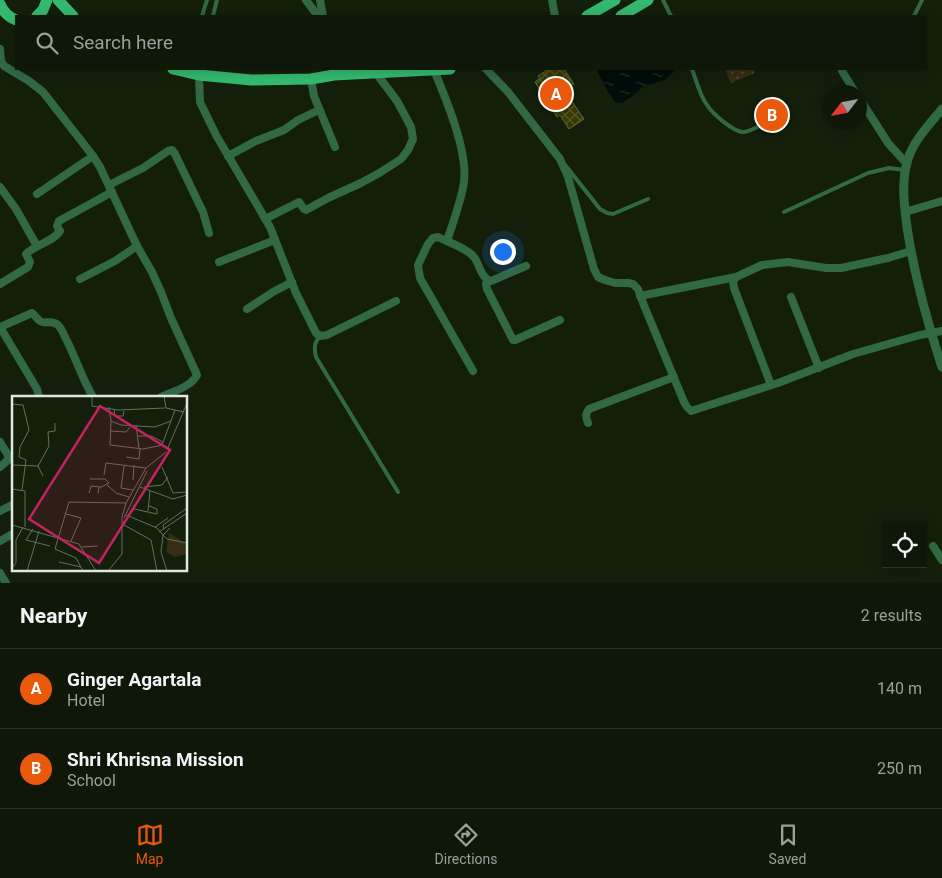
<!DOCTYPE html>
<style>
body{margin:0;font-family:Roboto,sans-serif;background:#1c2416;color:#f1f3f6}
.controls{position:absolute;right:15px;bottom:15px;display:grid;overflow:hidden;border-radius:0px;box-shadow:0 2px 12px #0003}
.controls button{width:45px;height:45px;display:grid;place-items:center;padding:0;border:0;border-bottom:1px solid #2e3629;background:#0e1708;color:#f1f3f6;font:25px sans-serif}
.compass{position:absolute;left:822px;top:85px;width:45px;height:45px;border-radius:50%;background:#0e1708;box-shadow:0 2px 12px #0003;rotate:238deg}
.you{position:absolute;left:502px;top:251px;width:18px;height:18px;margin:-12px;border:4px solid #fff;border-radius:50%;background:#1a73e8;box-shadow:0 0 0 8px #1a73e833}
.badge{display:grid;place-items:center;width:32px;height:32px;border-radius:50%;background:#ea580c;color:#fff;font-size:16px;font-weight:700}
.pin{position:absolute;translate:-50% -50%;border:2px solid #fff;box-shadow:0 1px 5px #0006}
.list{margin:0;padding:0;list-style:none}
h2{display:flex;justify-content:space-between;align-items:center;height:65px;margin:0;padding:0 20px;font-size:21px}
h2 small{font-size:16px;font-weight:400;color:#9b9f9c}
.list li{display:grid;grid-template-columns:32px 1fr auto;gap:15px;align-items:center;box-sizing:border-box;height:80px;padding:0 20px;border-top:1px solid #2e3629}
.list b{display:block;font-size:19px;white-space:nowrap}
.list p{margin:0;font-size:16px;white-space:nowrap;color:#9b9f9c}
.list em{font-size:16px;font-style:normal;color:#9b9f9c}
.icon{flex:none;width:28px;height:28px;fill:none;stroke:currentColor;stroke-width:2;stroke-linecap:round;stroke-linejoin:round}
.map{position:relative;flex:none;width:942px;height:583px;overflow:hidden}
.search{position:absolute;background:#0e1708;box-shadow:0 2px 12px #0003;left:15px;right:15px;top:15px;height:55px;display:flex;align-items:center;gap:12px;box-sizing:border-box;padding:0 18px;border-radius:0px;color:#9b9f9c;font-size:19px}
.sheet{height:225px;background:#0e1708}
nav{display:flex;justify-content:space-around;align-items:center;box-sizing:border-box;height:70px;border-top:1px solid #2e3629;background:#0e1708;font-size:14px;color:#9b9f9c}
nav a{display:grid;justify-items:center;gap:2px}
nav .on{color:#ea580c}
.map>svg:first-child{display:block}
.park{fill:url(#park-dots)}
.water{fill:url(#water-ripples)}
.building{fill:url(#building-cross-hatch);stroke:#606449}
.lines{fill:none;stroke-linecap:round;stroke-linejoin:round}
.service{stroke:#316946;stroke-width:4}
.minor{stroke:#316946;stroke-width:8}
.tertiary{stroke:#316946;stroke-width:9}
.primary{stroke:#34b96f;stroke-width:11}
.inset-road{fill:none;stroke:#65705e;stroke-width:1}
.view{fill:#c42261;fill-opacity:0.15;stroke:#c42261;stroke-width:2.5}
.inset-edge{fill:none;stroke:#e0e9db;stroke-width:2.5}
</style>
<div class="map">
<svg width="942" height="583" viewBox="0 0 942 583">
<defs>
<pattern id="park-dots" width="8" height="8" patternUnits="userSpaceOnUse" patternTransform="scale(1.25)"><rect width="8" height="8" fill="#362e12"/><path d="M2 2h.1M6 6h.1" fill="none" stroke="#534c34" stroke-width="1.8" stroke-linecap="round"/></pattern>
<pattern id="water-ripples" width="26" height="14" patternUnits="userSpaceOnUse" patternTransform="scale(1.25)"><rect width="26" height="14" fill="#010d09"/><path d="M2 4q2-2 4 0t4 0M15 11q2-2 4 0t4 0" fill="none" stroke="#26302c"/></pattern>
<pattern id="building-cross-hatch" width="8" height="8" patternUnits="userSpaceOnUse" patternTransform="scale(1.25)"><rect width="8" height="8" fill="#363a00"/><path d="M0 0l8 8M0 8l8-8" fill="none" stroke="#535625"/></pattern>
</defs>
<rect width="100%" height="100%" fill="#131f0a"/>
<polygon class="park" points="725,69 753,69 755,73 731,83"/>
<polygon class="water" points="596,69 678,69 673,72 665,80 644,86 630,98 622,103 615,102 608,92"/>
<polygon class="building" points="549,69 564,69 574,84 566,88 573,99 571,100 584,119 569,129 560,115 557,117 535,82 540,78 538,76"/>
<g class="lines">
<g class="service">
<polyline points="663,0 671,16"/>
<polyline points="202,16 207,0"/>
<polyline points="213,16 217,0"/>
<polyline points="914,16 922,0"/>
<path d="M692 69C696 80 700 96 707 105 712 113 734 133 744 132 754 131 776 117 786 111"/>
<polyline points="566,166 600,209 607,213 613,214 648,199"/>
<polyline points="784,212 868,173 889,168 905,170"/>
<path d="M320 336C314 343 314 348 316 357L398 492"/>
</g>
<g class="minor">
<polyline points="306,0 318,16"/>
<polyline points="320,0 323,16"/>
<polyline points="552,0 555,16"/>
<path d="M0 49 1 61 4 66 29 81 43 92 93 156 100 167 137 246 152 272 161 292 171 318 197 375C191 387 172 392 161 397"/>
<polyline points="486,69 508,92 560,159 568,177 594,269 598,277 605,280 615,283 628,283 633,284 638,289 643,303 684,402 687,407 691,411 778,383 853,354 920,335 942,331"/>
<path d="M434 70C446 99 468 151 464 182 461 202 453 222 447 241"/>
<polyline points="842,71 855,92"/>
<polyline points="199,75 200,102 216,135 270,227 296,293 316,333 320,336 327,335 396,301"/>
<polyline points="311,79 314,96 335,147"/>
<polyline points="860,99 888,143 907,164"/>
<polyline points="228,156 256,141 284,130 298,120 319,110"/>
<polyline points="109,185 143,168 168,151 172,150 175,154 203,212 209,233"/>
<polyline points="0,187 16,209 37,246"/>
<polyline points="37,194 93,156"/>
<polyline points="905,212 942,201"/>
<polyline points="265,219 299,202 304,209 306,210 328,198 361,183 381,172 401,159 408,150 413,139 411,127 397,101 376,73"/>
<polyline points="219,262 275,240"/>
<polyline points="80,279 115,261 137,246"/>
<polyline points="488,280 486,284 487,289 513,340 515,340 560,320"/>
<path d="M0 284 28 267 30 262 26 254C36 244 53 242 60 231L57 226 59 221 112 192"/>
<polyline points="640,296 736,277"/>
<polyline points="791,297 819,368"/>
<polyline points="247,309 273,292 292,282"/>
<path d="M0 327 32 313C35 315 37 319 40 321 45 325 51 319 58 325 62 329 64 335 66 339 76 358 82 379 93 397"/>
<polyline points="0,327 37,389 39,397"/>
<path d="M473 371 420 278 418 265 428 244 433 238 438 237C448 242 466 248 473 256 480 263 480 278 491 281L526 266"/>
<polyline points="771,385 734,288 733,281 736,277 762,265 788,262 826,268 841,268 888,258 911,251"/>
<path d="M588 423C586 417 585 414 589 409L674 377"/>
<polyline points="0,442 8,455 8,460 0,467"/>
<polyline points="0,511 14,504"/>
<polyline points="0,541 14,533"/>
<polyline points="933,546 942,560"/>
<polyline points="0,573 6,583"/>
</g>
<path class="tertiary" d="M942 109C930 124 914 140 908 159 901 181 904 204 907 227 914 275 927 321 942 367"/>
<g class="primary">
<polyline points="58,0 73,16"/>
<path d="M0 4C3 12 9 17 16 20"/>
<polyline points="37,16 43,10 47,0"/>
<polyline points="587,16 615,0"/>
<polyline points="621,16 648,0"/>
<polyline points="173,69 199,75 251,80 311,79 334,75 450,69"/>
</g>
</g>
<g transform="translate(12 396)">
<rect width="175" height="175" fill="#131f0a"/>
<path d="M157 137 175 148 174 158 163 161 154 156Z" fill="#362e12"/>
<path class="inset-road" d="M80 0V10L106 14 153 12M152 0 154 12 172 16M0 8 11 9 17 34 8 51 7 61 14 64 10 94M97 11 99 25 109 29 143 31 159 25M102 13 103 20H111L112 15M99 25 98 49 131 53 151 49 156 52M124 29 127 53M98 35 114 36 119 30M126 40H139L151 46M150 49 163 14M155 54 175 7M114 61 127 63 128 53M0 69 26 70 31 80M26 70 37 50 36 36 43 35V27M112 70 109 92 121 94M150 71 161 97 175 96M92 79 94 67 134 72M78 83H93L97 87 87 92 86 97M121 84 122 69M95 89 104 97 117 101M128 91 161 103 175 99M132 91 150 89 156 81M0 93 13 95V131M77 97 79 90 88 91M122 113 145 118V113L137 110M136 115 138 95M54 118 69 122 59 145M114 119 145 132 151 139 149 156 155 175M112 122 135 75M0 129 67 148 84 175M112 129 139 144 145 175M143 131 156 122M158 132 151 139 155 143 175 147M21 133 14 144 38 150M152 133 151 129 175 112M147 136 175 117M70 151 86 150M47 166 69 171M0 172 4 167V144L11 131M15 175 27 135M71 175 64 162 43 153 57 106 114 107M96 175 110 158V121L114 107 134 72 154 56"/>
<path class="view" d="M88 10 158 54 87 167 17 123Z"/>
<rect width="175" height="175" class="inset-edge"/>
</g>
</svg>
<div class="controls">
<button><svg class="icon" aria-label="locate" viewBox="0 0 24 24"><circle cx="12" cy="12" r="6"/><path d="M12 2v4M12 18v4M2 12h4M18 12h4"/></svg></button>
</div>
<svg class="compass" viewBox="-18 -18 36 36"><path d="M0-13l5 13h-10z" fill="#e53935"/><path d="M0 13l5-13h-10z" fill="#9b9f9c"/></svg>
<div class="you"></div>
<div class="pin badge" style="left:556px;top:94px">A</div>
<div class="pin badge" style="left:772px;top:115px">B</div>
<div class="search"><svg class="icon" aria-label="search" viewBox="0 0 24 24"><circle cx="10" cy="10" r="6"/><path d="M15 15l6 6"/></svg>Search here</div>
</div>
<section class="sheet">
<h2>Nearby<small>2 results</small></h2>
<ul class="list">
<li><span class="badge">A</span><div><b>Ginger Agartala</b><p>Hotel</p></div><em>140 m</em></li>
<li><span class="badge">B</span><div><b>Shri Khrisna Mission</b><p>School</p></div><em>250 m</em></li>
</ul>
</section>
<nav>
<a class="on"><svg class="icon" aria-label="map" viewBox="0 0 24 24"><path d="M3 6l6-2 6 2 6-2v14l-6 2-6-2-6 2zM9 4v14M15 6v14"/></svg>Map</a>
<a><svg class="icon" aria-label="directions" viewBox="0 0 24 24"><path d="M12 3l9 9-9 9-9-9zM9 14v-3h6M13 9l2 2-2 2"/></svg>Directions</a>
<a><svg class="icon" aria-label="saved" viewBox="0 0 24 24"><path d="M7 4h10v16l-5-4-5 4z"/></svg>Saved</a>
</nav>
